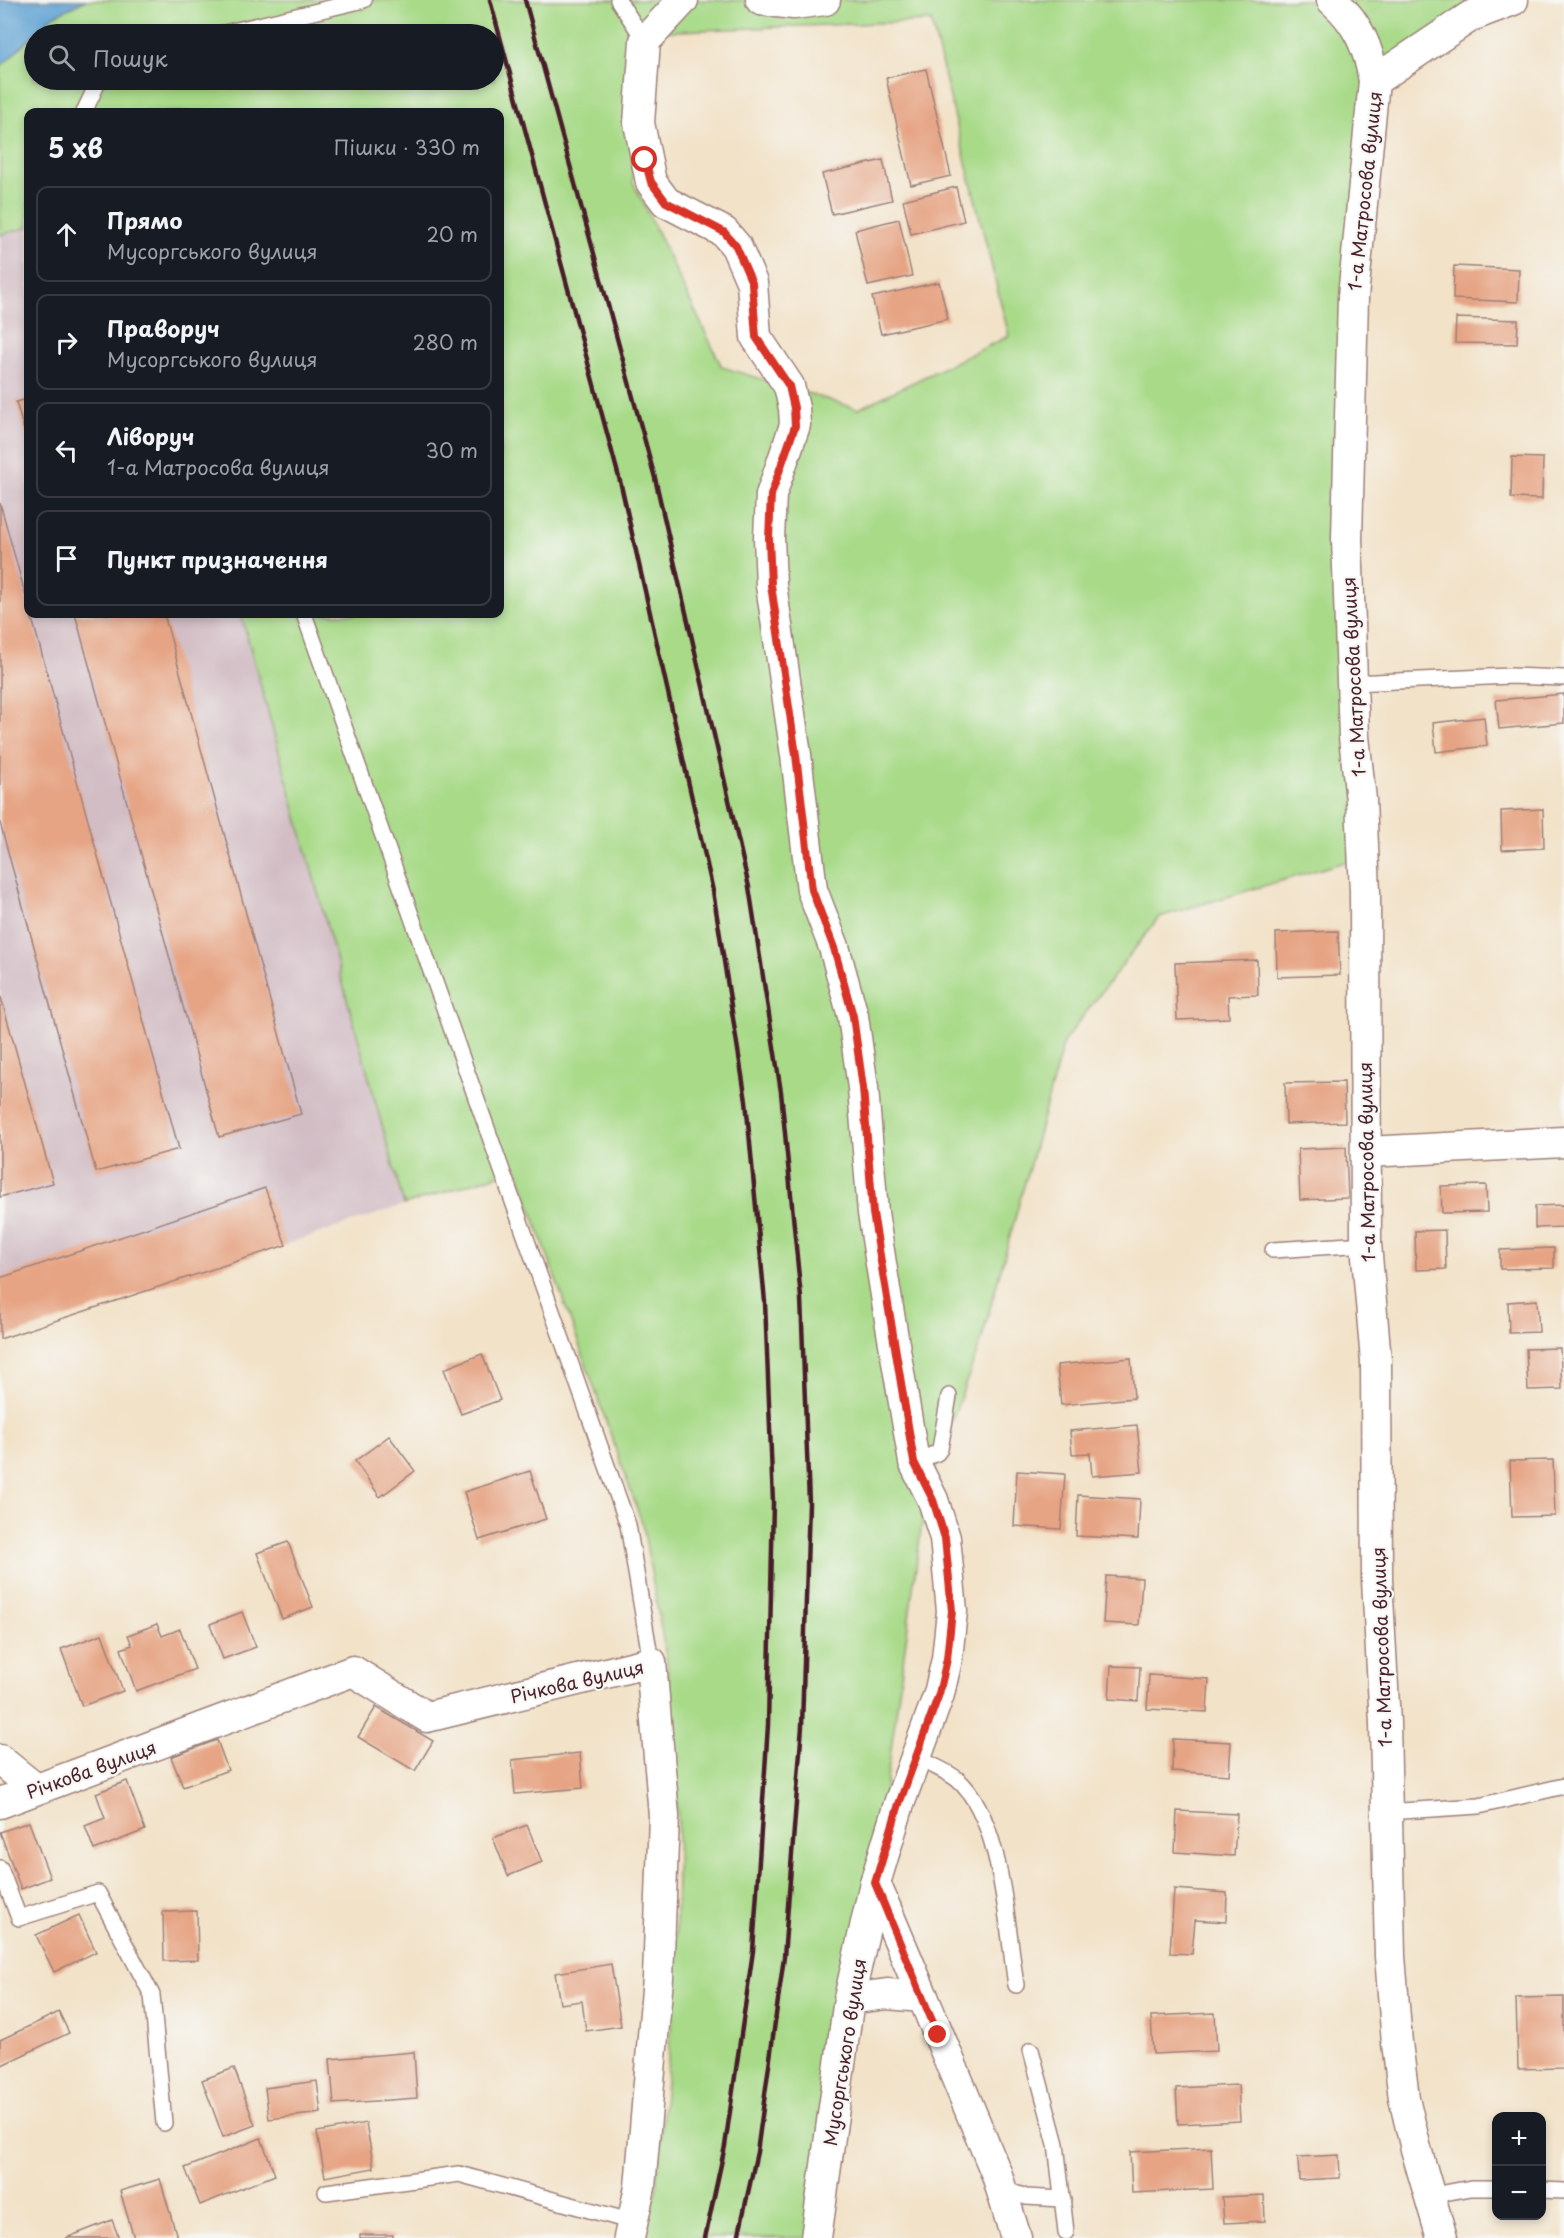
<!DOCTYPE html>
<html lang="uk">
<meta charset="utf-8">
<style>
body{margin:0;font-family:"Playpen Sans",sans-serif;background:#20242c;color:#f1f3f6}
.controls{position:absolute;right:18px;bottom:18px;display:grid;overflow:hidden;border-radius:12px;box-shadow:0 3px 9px #0003}
.controls button{width:54px;height:54px;display:grid;place-items:center;padding:0;border:0;border-bottom:2px solid #363941;background:#171b24;color:#f1f3f6;font:30px sans-serif}
.stop{position:absolute;width:18px;height:18px;margin:-14px;border:4px solid #d93025;border-radius:50%;background:#fff}
.stop.end{background:#d93025;border-color:#fff;box-shadow:0 2px 6px #0008}
.list{margin:0;padding:0;list-style:none}
h2{display:flex;justify-content:space-between;align-items:center;height:78px;margin:0;padding:0 24px;font-size:26px}
h2 small{font-size:20px;font-weight:400;color:#9ea1a6}
.list li{display:grid;grid-template-columns:39px 1fr auto;gap:18px;align-items:center;box-sizing:border-box;height:96px;margin:0 12px 12px;padding:0 12px;border:2px solid #363941;border-radius:12px}
.list b{display:block;font-size:22px;white-space:nowrap}
.list p{margin:0;font-size:20px;white-space:nowrap;color:#9ea1a6}
.list em{font-size:20px;font-style:normal;color:#9ea1a6}
.icon{flex:none;width:33px;height:33px;fill:none;stroke:currentColor;stroke-width:2;stroke-linecap:round;stroke-linejoin:round}
.map{position:relative;flex:none;width:1564px;height:2238px;overflow:hidden}
.search{position:absolute;background:#171b24;box-shadow:0 3px 9px #0003;left:24px;top:24px;width:480px;height:66px;display:flex;align-items:center;gap:15px;box-sizing:border-box;padding:0 21px;border-radius:33px;color:#9ea1a6;font-size:22px}
.panel{position:absolute;background:#171b24;box-shadow:0 3px 9px #0003;left:24px;top:108px;width:480px;height:510px;border-radius:12px}
.map>svg:first-child{display:block}
.industrial{fill:#d2bdc5}
.green{fill:#a8da88;stroke:#797c5a;stroke-width:1.5;fill-rule:evenodd}
.water{fill:#5ea2d3;stroke:#54607f;stroke-width:1.5}
.building{fill:#e6a484}
.lines{fill:none;stroke-linecap:round;stroke-linejoin:round}
.lane-casing{stroke:#9e807a;stroke-width:18}
.street-casing{stroke:#9e807a;stroke-width:33}
.lane{stroke:#fff;stroke-width:15}
.street{stroke:#fff;stroke-width:30}
.rail{stroke:#4a1f2b;stroke-width:4.5}
.route{stroke:#d93025;stroke-width:8}
.labels{text-anchor:middle;dominant-baseline:central;stroke-width:4.5;stroke-linejoin:round;paint-order:stroke}
.street-label{font-size:18px;fill:#4a1f2b;stroke:#f6f6f2}
</style>
<div class="map">
<svg width="1564" height="2238" viewBox="0 0 1564 2238">
<rect width="100%" height="100%" fill="#f6f6f2"/>
<filter id="ink" filterUnits="userSpaceOnUse"><feTurbulence type="fractalNoise" baseFrequency=".0167" numOctaves="2"/><feDisplacementMap in="SourceGraphic" scale="12" xChannelSelector="R" yChannelSelector="G"/><feConvolveMatrix kernelMatrix="1 2 1 2 8 2 1 2 1" color-interpolation-filters="sRGB"/></filter>
<filter id="wash" filterUnits="userSpaceOnUse"><feTurbulence type="fractalNoise" baseFrequency=".008" numOctaves="4" result="noise"/><feDisplacementMap in="SourceGraphic" scale="24" xChannelSelector="R" yChannelSelector="G"/><feGaussianBlur stdDeviation="1.35" result="paint"/><feColorMatrix in="noise" values="0 0 0 0 0 0 0 0 0 0 0 0 0 0 0 0 0 1.4 0 .05"/><feComposite in="paint" operator="in"/></filter>
<g filter="url(#wash)">
<rect width="100%" height="100%" fill="#f2e2c8"/>
<polygon class="industrial" points="28,227 28,614 241,614 404,1205 0,1339 0,235"/>
<path class="green" d="M86 0H1470L1379 83 1345 529 1358 858 1159 917 1064 1041 981 1341 926 1493 875 1867 810 2238H645L656 2189 675 1985 678 1820 667 1663 643 1526 517 1169 404 1205 241 614H500V112H28V227L0 235V67L53 16ZM931 21 1009 336 858 409 722 367 633 182 626 33ZM34 34H494V80H34Z"/>
<polygon class="water" points="0,0 86,0 53,16 0,67"/>
<g id="blocks">
<g class="building">
<polygon points="926,69 951,176 911,185 886,78"/>
<polygon points="883,160 892,200 832,214 822,174"/>
<polygon points="956,187 964,221 911,234 903,200"/>
<polygon points="899,219 912,276 868,286 855,230"/>
<polygon points="1454,266 1519,269 1518,302 1453,299"/>
<polygon points="939,282 948,319 881,334 872,297"/>
<polygon points="1456,318 1518,320 1517,344 1455,343"/>
<polygon points="28,399 28,444 16,402"/>
<polygon points="1512,457 1543,458 1542,499 1511,498"/>
<polygon points="0,503 179,1149 96,1172 0,823"/>
<polygon points="75,614 164,614 301,1114 219,1137"/>
<polygon points="1564,694 1564,723 1499,729 1496,700"/>
<polygon points="1484,717 1487,746 1436,752 1433,723"/>
<polygon points="1543,809 1544,848 1502,850 1501,811"/>
<polygon points="1338,931 1340,975 1277,977 1276,933"/>
<polygon points="1257,960 1258,995 1228,996 1229,1018 1177,1020 1175,963"/>
<polygon points="0,994 53,1183 0,1197"/>
<polygon points="1344,1082 1345,1122 1286,1124 1285,1083"/>
<polygon points="1346,1147 1348,1198 1300,1200 1298,1149"/>
<polygon points="1486,1185 1487,1212 1442,1213 1441,1186"/>
<polygon points="265,1188 286,1245 0,1339 0,1278"/>
<polygon points="1564,1205 1564,1227 1535,1228 1535,1206"/>
<polygon points="1445,1230 1446,1269 1416,1270 1415,1231"/>
<polygon points="1554,1248 1554,1268 1500,1269 1500,1250"/>
<polygon points="1537,1300 1539,1332 1509,1333 1508,1302"/>
<polygon points="1560,1348 1562,1389 1528,1390 1526,1349"/>
<polygon points="482,1354 500,1400 461,1414 444,1369"/>
<polygon points="1131,1358 1134,1398 1061,1405 1057,1365"/>
<polygon points="1137,1425 1142,1472 1092,1476 1090,1453 1072,1454 1070,1431"/>
<polygon points="389,1436 415,1471 380,1497 355,1461"/>
<polygon points="1553,1460 1555,1516 1512,1517 1510,1461"/>
<polygon points="530,1471 546,1519 479,1540 464,1492"/>
<polygon points="1017,1471 1065,1474 1061,1529 1014,1526"/>
<polygon points="1078,1495 1140,1499 1138,1539 1076,1536"/>
<polygon points="288,1542 313,1607 282,1619 257,1553"/>
<polygon points="1106,1576 1142,1578 1139,1625 1103,1623"/>
<polygon points="242,1612 256,1647 223,1659 210,1624"/>
<polygon points="157,1624 162,1636 180,1629 195,1669 136,1691 121,1649 132,1645 128,1635"/>
<polygon points="102,1634 123,1691 82,1706 61,1649"/>
<polygon points="1111,1666 1140,1667 1138,1701 1109,1699"/>
<polygon points="1149,1675 1209,1679 1207,1712 1147,1709"/>
<polygon points="376,1707 433,1741 415,1771 358,1737"/>
<polygon points="1173,1739 1231,1742 1229,1775 1172,1771"/>
<polygon points="217,1740 228,1770 183,1787 171,1757"/>
<polygon points="580,1753 583,1788 515,1794 512,1760"/>
<polygon points="127,1781 145,1830 94,1850 85,1826 105,1818 96,1793"/>
<polygon points="1177,1811 1237,1814 1234,1856 1175,1852"/>
<polygon points="29,1822 50,1878 21,1889 0,1832"/>
<polygon points="527,1825 542,1862 508,1876 493,1838"/>
<polygon points="1174,1889 1227,1893 1226,1922 1195,1920 1192,1954 1170,1953"/>
<polygon points="197,1911 198,1960 164,1961 163,1912"/>
<polygon points="79,1915 96,1952 54,1972 36,1935"/>
<polygon points="611,1964 621,2026 586,2031 582,2001 560,2004 555,1973"/>
<polygon points="1564,1997 1564,2068 1518,2069 1516,1998"/>
<polygon points="59,2012 69,2033 0,2066 0,2040"/>
<polygon points="1215,2013 1217,2051 1153,2054 1151,2016"/>
<polygon points="414,2052 417,2098 334,2104 330,2059"/>
<polygon points="234,2068 255,2125 223,2137 202,2080"/>
<polygon points="317,2081 321,2113 269,2119 265,2088"/>
<polygon points="1238,2085 1240,2121 1178,2124 1176,2088"/>
<polygon points="366,2123 374,2168 325,2177 317,2132"/>
<polygon points="261,2138 275,2175 200,2205 185,2168"/>
<polygon points="1211,2148 1213,2189 1132,2193 1130,2152"/>
<polygon points="1339,2155 1340,2178 1299,2180 1298,2157"/>
<polygon points="160,2179 177,2237 134,2238 120,2191"/>
<polygon points="1264,2195 1265,2221 1224,2223 1222,2197"/>
<polygon points="112,2220 119,2238 66,2238"/>
<rect x="360" y="2235" width="33" height="3"/>
</g>
</g>
</g>
<g filter="url(#ink)">
<use href="#blocks" fill-opacity="0" stroke="#9e807a" stroke-width="1.5"/>
<g class="lines">
<defs>
<g id="lane">
<polyline points="618,0 645,41"/>
<polyline points="220,34 364,0"/>
<polyline points="84,112 99,80"/>
<polyline points="304,614 628,1525 651,1662"/>
<polyline points="1352,683 1510,676 1564,678"/>
<polyline points="1273,1250 1366,1244"/>
<polyline points="914,1462 937,1453 940,1449 949,1396"/>
<path d="M916 1757C929 1764 945 1770 957 1779 1002 1817 1007 1928 1016 1985"/>
<polyline points="1386,1812 1479,1806 1564,1786"/>
<polyline points="0,1868 19,1918 98,1893 152,1995 164,2123"/>
<polyline points="1031,2050 1056,2144 1066,2232"/>
<polyline points="1001,2188 1026,2197 1063,2199"/>
<polyline points="1542,2190 1564,2191"/>
<polyline points="326,2192 459,2174 633,2222"/>
<polyline points="1428,2196 1471,2188 1496,2188"/>
</g>
<g id="street">
<polyline points="683,0 645,41 639,123 651,182 666,202 724,232 736,246 752,283 756,337 789,386 794,408 795,425 771,495 769,538 771,585 796,755 812,890 834,947 853,1016 863,1088 873,1213 888,1308 914,1462 933,1500 945,1538 952,1611 947,1659 939,1694 899,1804 875,1883 849,1999 816,2238"/>
<polyline points="761,0 794,4 825,0"/>
<path d="M1332 0C1358 22 1369 49 1374 81L1353 297 1347 539 1354 737 1361 800 1365 892 1366 1244 1376 1361 1377 1580 1385 1723 1390 1956 1397 2043 1404 2098 1416 2149 1442 2238"/>
<polyline points="1374,81 1471,16 1513,0"/>
<polyline points="1367,1152 1564,1142"/>
<polyline points="0,1760 36,1789"/>
<polyline points="0,1803 353,1671 427,1717 651,1662 664,1816 658,1978 640,2187 629,2238"/>
<polyline points="923,1997 997,2175 1016,2238"/>
<polyline points="849,1999 887,1994 923,1997 875,1883"/>
</g>
</defs>
<use href="#lane" class="lane-casing"/>
<use href="#street" class="street-casing"/>
<use href="#lane" class="lane"/>
<use href="#street" class="street"/>
<g class="rail">
<polyline points="490,0 621,485 713,891 746,1101 765,1302 773,1503 768,1725 753,1951 725,2146 705,2238"/>
<polyline points="525,0 655,478 749,887 781,1092 801,1298 809,1503 802,1726 784,1957 757,2152 738,2238"/>
</g>
</g>
</g>
<g class="lines" filter="url(#ink)">
<polyline class="route" points="645,160 651,182 666,202 724,232 736,246 752,283 756,337 789,386 794,408 795,426 771,495 769,538 771,585 796,755 812,890 834,948 853,1016 863,1088 873,1213 914,1462 933,1500 945,1538 952,1611 947,1659 939,1694 899,1804 875,1883 938,2035"/>
</g>
<g class="labels">
<g class="street-label">
<text transform="translate(1364 191) rotate(-84)">1-а Матросова вулиця</text>
<text transform="translate(1353 677) rotate(-93)">1-а Матросова вулиця</text>
<text transform="translate(1366 1162) rotate(-91)">1-а Матросова вулиця</text>
<text transform="translate(1381 1647) rotate(-92)">1-а Матросова вулиця</text>
<text transform="translate(577 1681) rotate(-13)">Річкова вулиця</text>
<text transform="translate(91 1769) rotate(-20)">Річкова вулиця</text>
<text transform="translate(844 2052) rotate(-81)">Мусоргського вулиця</text>
</g>
</g>
</svg>
<div class="controls">
<button>+</button>
<button>−</button>
</div>
<div class="stop" style="left:645px;top:160px"></div>
<div class="stop end" style="left:938px;top:2035px"></div>
<div class="search"><svg class="icon" aria-label="search" viewBox="0 0 24 24"><circle cx="10" cy="10" r="6"/><path d="M15 15l6 6"/></svg>Пошук</div>
<section class="panel">
<h2>5 хв<small>Пішки · 330 m</small></h2>
<ul class="list">
<li><svg class="icon" aria-label="ahead" viewBox="0 0 24 24"><path d="M12 20V5M6 11l6-6 6 6"/></svg><div><b>Прямо</b><p>Мусоргського вулиця</p></div><em>20 m</em></li>
<li><svg class="icon" aria-label="right" viewBox="0 0 24 24"><path d="M7 20v-9h11M14 6l5 5-5 5"/></svg><div><b>Праворуч</b><p>Мусоргського вулиця</p></div><em>280 m</em></li>
<li><svg class="icon" aria-label="left" viewBox="0 0 24 24"><path d="M17 20v-9H6M10 6l-5 5 5 5"/></svg><div><b>Ліворуч</b><p>1-а Матросова вулиця</p></div><em>30 m</em></li>
<li><svg class="icon" aria-label="arrive" viewBox="0 0 24 24"><path d="M6 21V4h12l-3 4 3 4H6"/></svg><div><b>Пункт призначення</b></div></li>
</ul>
</section>
</div>
